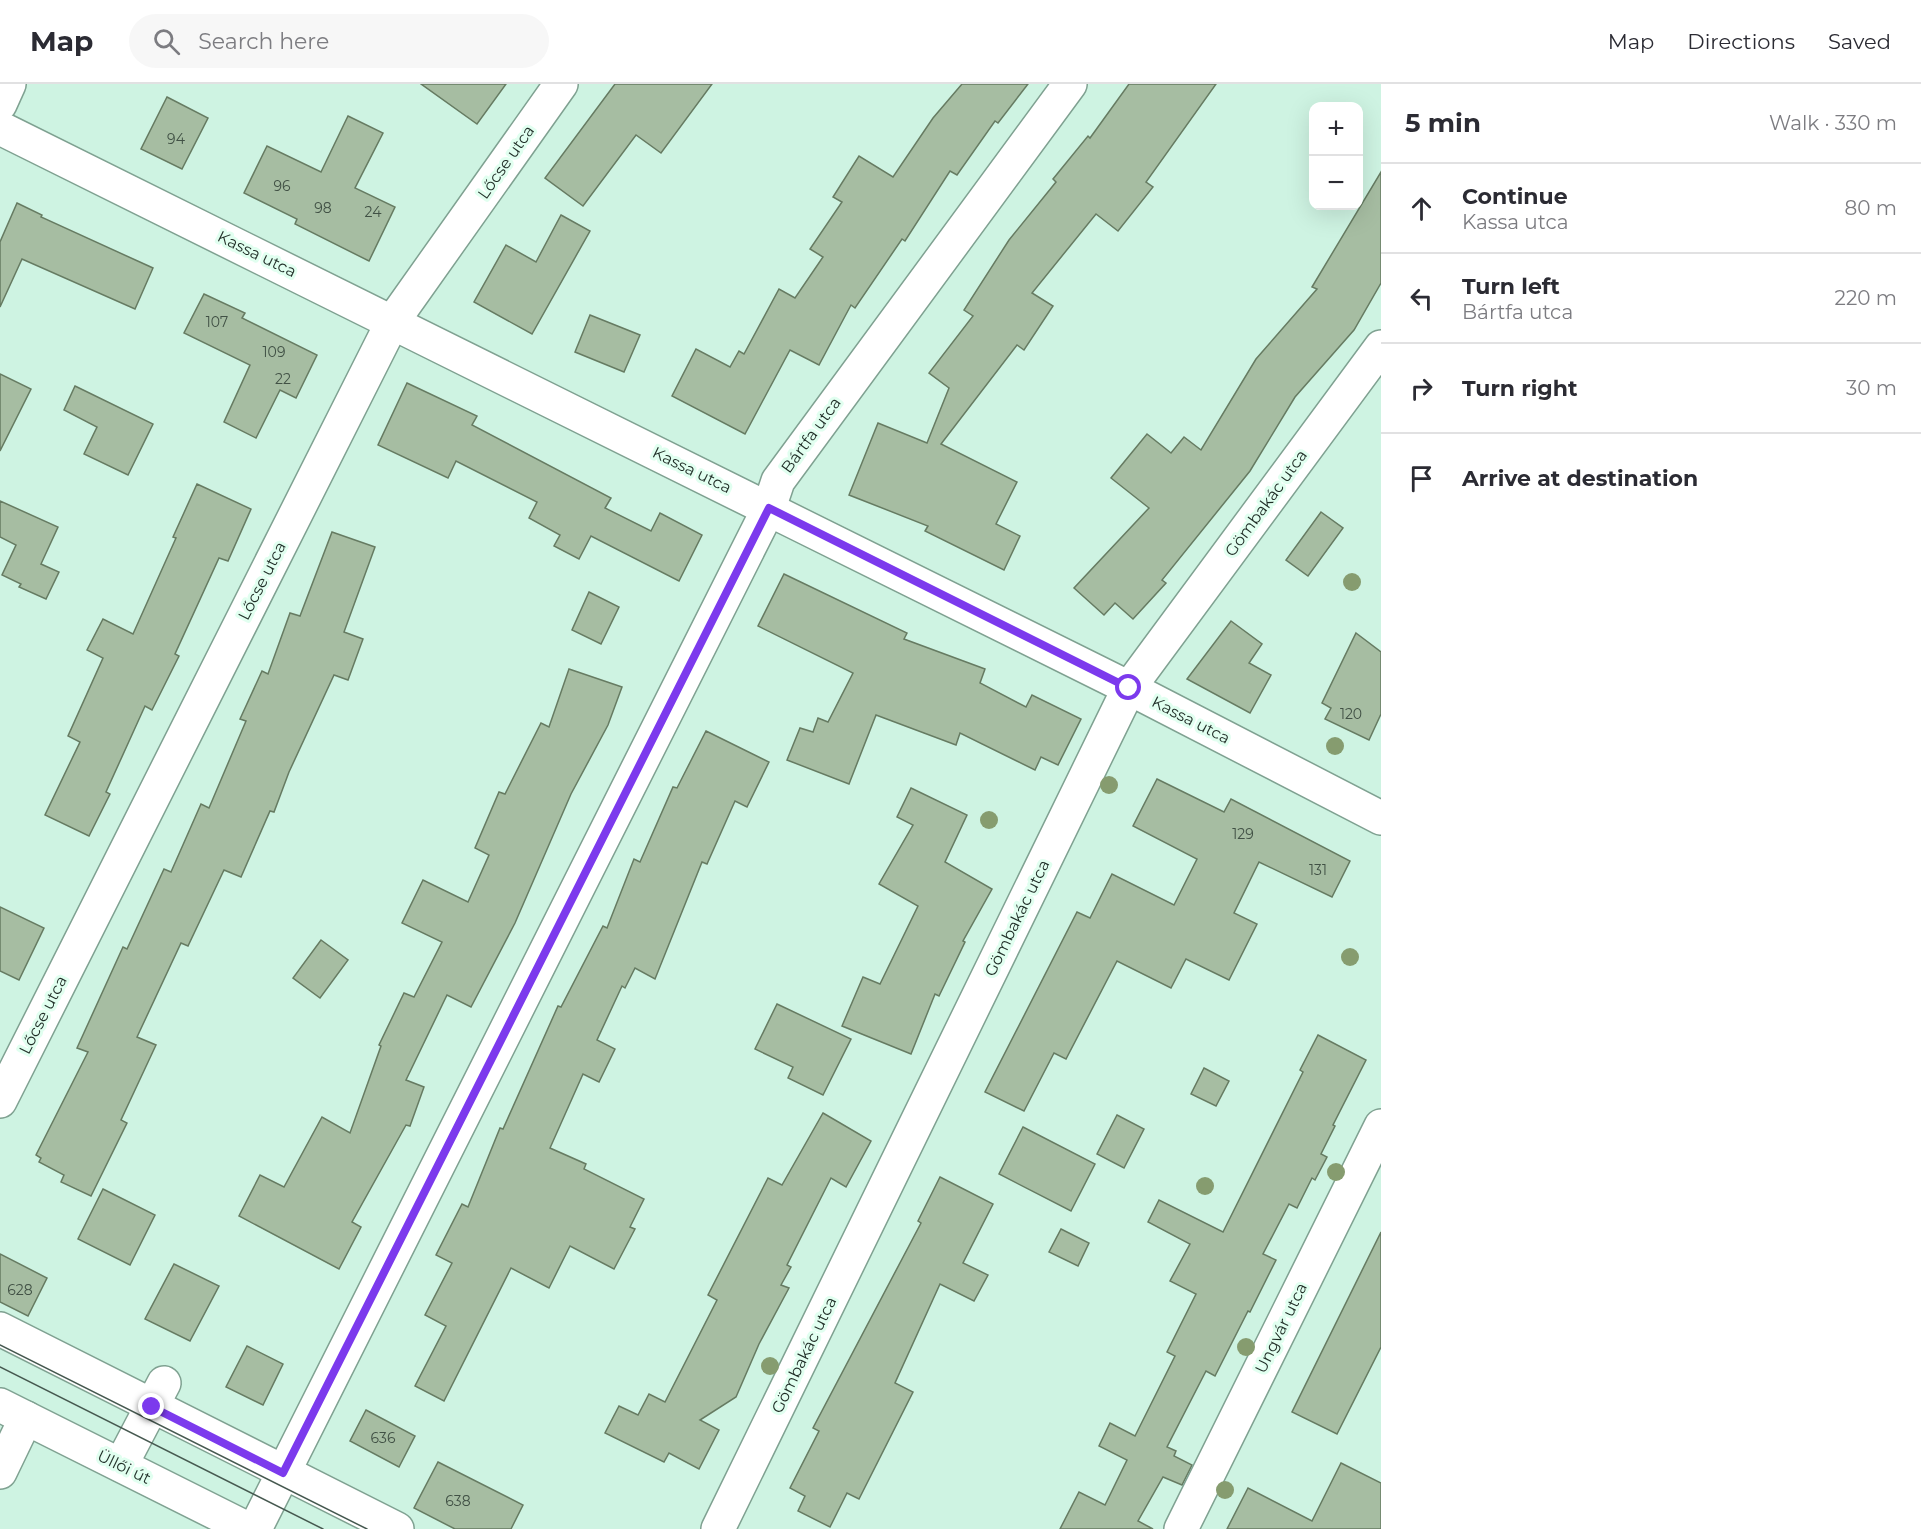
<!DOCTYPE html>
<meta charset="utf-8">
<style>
body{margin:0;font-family:Montserrat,sans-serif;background:#f7f7f7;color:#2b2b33}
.controls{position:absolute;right:18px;top:18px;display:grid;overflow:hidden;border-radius:12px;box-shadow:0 6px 24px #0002}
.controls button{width:54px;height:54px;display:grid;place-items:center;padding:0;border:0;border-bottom:2px solid #e1e1e2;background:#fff;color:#2b2b33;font:30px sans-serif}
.stop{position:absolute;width:18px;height:18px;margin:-14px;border:4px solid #7c3aed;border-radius:50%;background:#fff}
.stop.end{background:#7c3aed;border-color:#fff;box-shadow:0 2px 6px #0008}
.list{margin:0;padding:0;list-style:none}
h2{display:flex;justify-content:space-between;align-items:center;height:78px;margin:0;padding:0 24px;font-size:26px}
h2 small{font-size:20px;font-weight:400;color:#7c7c81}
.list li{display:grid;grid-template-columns:39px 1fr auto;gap:18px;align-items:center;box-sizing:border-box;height:90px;padding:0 24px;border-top:2px solid #e1e1e2}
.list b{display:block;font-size:22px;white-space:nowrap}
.list p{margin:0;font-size:20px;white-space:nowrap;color:#7c7c81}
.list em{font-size:20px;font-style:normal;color:#7c7c81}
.icon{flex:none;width:33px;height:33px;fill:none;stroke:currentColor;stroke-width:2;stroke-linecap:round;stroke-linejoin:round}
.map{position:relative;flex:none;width:1381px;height:1445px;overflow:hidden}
header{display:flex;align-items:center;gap:36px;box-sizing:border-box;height:84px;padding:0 30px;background:#fff;border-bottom:2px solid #e1e1e2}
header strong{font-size:28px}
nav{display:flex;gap:33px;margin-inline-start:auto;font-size:21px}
.search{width:420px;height:54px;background:#f7f7f7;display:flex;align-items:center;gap:15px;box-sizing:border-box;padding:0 21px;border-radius:33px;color:#7c7c81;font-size:22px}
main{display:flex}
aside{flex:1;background:#fff}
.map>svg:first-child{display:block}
.building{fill:#a6bda2;stroke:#667b62;stroke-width:1.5}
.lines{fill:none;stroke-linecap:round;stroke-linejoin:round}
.minor-casing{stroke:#7fa191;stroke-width:36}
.major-casing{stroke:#7fa191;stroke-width:36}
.minor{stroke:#fff;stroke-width:33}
.major{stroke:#fff;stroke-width:33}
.tram{stroke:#465950;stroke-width:1.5}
.tree{fill:#869c6f}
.route{stroke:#7c3aed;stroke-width:8}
.labels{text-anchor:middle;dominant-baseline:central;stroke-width:6;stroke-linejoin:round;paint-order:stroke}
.number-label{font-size:14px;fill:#415145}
.street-label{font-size:16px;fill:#1f2d26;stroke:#e1fff0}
</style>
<header>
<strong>Map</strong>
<div class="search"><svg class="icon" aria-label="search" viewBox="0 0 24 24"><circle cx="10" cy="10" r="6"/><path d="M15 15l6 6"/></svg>Search here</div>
<nav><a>Map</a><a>Directions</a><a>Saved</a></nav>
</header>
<main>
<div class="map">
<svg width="1381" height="1445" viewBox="0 0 1381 1445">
<rect width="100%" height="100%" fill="#cef3e2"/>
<g class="building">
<polygon points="421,0 506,0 477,40"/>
<polygon points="615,0 712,0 661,69 636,51 583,122 545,94"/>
<polygon points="962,0 1028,0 998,39 995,37 957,91 950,87 905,157 902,155 855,224 851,221 819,281 790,266 745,350 672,312 696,265 730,283 739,267 744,270 779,205 795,214 823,173 810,165 842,118 833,113 859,72 893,93 933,34"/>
<polygon points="1129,0 1216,0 1146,98 1153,103 1118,147 1096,130 1032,209 1053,222 1024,266 1017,261 941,360 1017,398 996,440 1020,452 1004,486 925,447 928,442 849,411 878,339 927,359 949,304 929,289 973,232 964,226 1009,156 1056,98 1053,95 1088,52 1090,54"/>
<polygon points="167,13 208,34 182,85 141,65"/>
<polygon points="348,32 383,49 355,104 395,123 369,177 295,140 297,135 244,109 267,62 321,88"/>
<polygon points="1381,88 1381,199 1354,246 1295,313 1250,387 1162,496 1166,499 1133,535 1115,519 1104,531 1074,504 1149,424 1111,394 1147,350 1171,369 1184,353 1201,366 1256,275 1317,205 1312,203"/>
<polygon points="17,119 42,131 41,133 153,184 135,225 22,175 0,223 0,158"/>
<polygon points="561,131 590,147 532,250 474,218 506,161 536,178"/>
<polygon points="204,210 245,229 242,234 317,271 296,314 280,306 256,354 224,338 250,281 184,249"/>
<polygon points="590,231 640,251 624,288 575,268"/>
<polygon points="0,290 31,305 0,367"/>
<polygon points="407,299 477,332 472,341 611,414 605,424 651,447 660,429 702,451 679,497 591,452 579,475 554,462 560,451 529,434 537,418 456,377 448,394 378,361"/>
<polygon points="75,302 153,340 128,391 84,370 97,343 64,326"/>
<polygon points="197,400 251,425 228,477 219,474 175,570 179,572 152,626 145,622 106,708 110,710 89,752 45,731 80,658 68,652 103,574 87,566 103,535 133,550 176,454 173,453"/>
<polygon points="0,417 58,443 41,480 59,488 46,515 19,503 21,500 2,491 16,461 0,453"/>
<polygon points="1321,428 1343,444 1308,492 1286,476"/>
<polygon points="332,448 375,463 344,548 363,555 348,596 334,591 289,688 274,728 270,727 241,793 224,786 188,862 181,859 137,953 156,961 121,1036 127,1039 91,1112 61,1098 64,1091 39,1078 41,1074 36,1071 88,968 77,964 123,863 127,865 164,785 171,788 201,720 209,724 246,637 240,635 262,587 268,590 290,529 300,532"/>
<polygon points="784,490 907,549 904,555 985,585 980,599 1026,623 1032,611 1081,635 1058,681 1041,673 1035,686 960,649 956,661 876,631 849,700 787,676 800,644 813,648 818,634 828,638 853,589 758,542"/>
<polygon points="589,508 619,523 601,560 572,546"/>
<polygon points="1231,537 1262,560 1249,579 1271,591 1250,629 1187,595"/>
<polygon points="1356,549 1381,568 1381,630 1369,656 1325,635 1331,624 1322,619"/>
<polygon points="569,585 622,603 608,641 571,710 515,839 471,923 447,911 406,996 424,1003 410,1042 406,1041 352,1138 361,1143 339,1185 239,1132 260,1091 284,1103 322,1033 350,1049 381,962 379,961 404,909 414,913 442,858 402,839 423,796 468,818 489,771 475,764 499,708 505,710 541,639 549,643"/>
<polygon points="706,647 769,678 747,723 735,717 707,780 702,778 655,895 635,884 625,904 622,902 597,956 615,965 599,998 583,990 550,1064 586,1080 584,1085 644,1115 630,1143 635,1145 614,1185 570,1162 549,1204 511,1184 444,1317 415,1302 446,1242 425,1231 452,1179 436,1171 462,1120 468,1123 500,1044 503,1045 558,922 561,923 603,842 607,844 634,775 640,778 673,703 677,704"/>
<polygon points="1157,695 1224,728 1231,715 1350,777 1332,813 1259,778 1234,829 1257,840 1229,896 1186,875 1171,904 1117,877 1066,975 1054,969 1024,1027 985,1008 1077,828 1090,834 1112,790 1174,821 1197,775 1133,742"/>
<polygon points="911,704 967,731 945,778 992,805 963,857 965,858 939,912 935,910 911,970 842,942 863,893 880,900 918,822 879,800 913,741 897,733"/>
<polygon points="0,823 44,844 19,896 0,887"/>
<polygon points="321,856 348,876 320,914 293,894"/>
<polygon points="777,920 851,955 823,1011 788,994 793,983 755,965"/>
<polygon points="1318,951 1366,976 1333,1041 1335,1042 1321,1070 1327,1073 1315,1096 1312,1094 1297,1124 1289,1120 1263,1170 1276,1176 1250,1228 1248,1227 1215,1292 1206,1287 1167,1363 1176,1367 1174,1372 1192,1381 1182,1401 1163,1393 1138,1437 1153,1445 1060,1445 1079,1408 1105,1421 1127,1376 1099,1362 1110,1339 1135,1352 1175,1272 1167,1268 1196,1210 1170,1197 1190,1160 1148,1138 1159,1116 1223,1148 1303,988 1300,986"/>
<polygon points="1204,984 1229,997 1216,1022 1191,1010"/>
<polygon points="823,1029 871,1057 846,1103 831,1094 787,1181 791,1183 781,1201 789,1204 759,1260 736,1313 700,1336 719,1346 699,1385 669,1369 664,1378 605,1349 619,1322 638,1331 649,1310 665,1318 717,1216 708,1211 768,1094 782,1101"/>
<polygon points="1117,1031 1144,1045 1124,1084 1097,1070"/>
<polygon points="1023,1043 1095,1080 1071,1127 999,1090"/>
<polygon points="940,1093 993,1120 963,1179 988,1191 974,1217 940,1200 895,1299 913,1308 859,1415 847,1409 830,1443 798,1427 805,1412 790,1404 819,1347 813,1344 921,1139 918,1137"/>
<polygon points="103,1105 155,1131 130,1181 78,1155"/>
<polygon points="1061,1145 1089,1159 1078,1182 1049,1168"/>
<polygon points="1381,1148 1381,1263 1337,1350 1292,1328"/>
<polygon points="0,1170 47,1194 28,1232 0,1218"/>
<polygon points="174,1180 219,1202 190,1257 145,1235"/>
<polygon points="247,1262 283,1280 263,1321 226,1303"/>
<polygon points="366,1326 415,1352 399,1383 350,1357"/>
<polygon points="438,1378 523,1421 511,1445 455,1445 414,1424"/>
<polygon points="1341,1379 1381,1399 1381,1445 1227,1445 1248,1404 1312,1437"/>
</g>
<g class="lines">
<defs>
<g id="minor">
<polyline points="0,20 9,0"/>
<polyline points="0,44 1129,604 1381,734"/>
<polyline points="0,1017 393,237 561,0"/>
<polyline points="0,1245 397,1445"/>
<polyline points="121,1381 164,1299"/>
<polyline points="0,1388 26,1334"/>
<polyline points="255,1445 769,424 778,397 1070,0"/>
<polyline points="718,1445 1129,604 1381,263"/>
<polyline points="1181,1445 1381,1042"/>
</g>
<polyline id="major" points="0,1321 248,1445"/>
</defs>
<use href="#minor" class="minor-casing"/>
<use href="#major" class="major-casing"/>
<use href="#minor" class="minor"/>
<use href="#major" class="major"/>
<g class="tram">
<polyline points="0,1261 367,1445"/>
<polyline points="0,1283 323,1445"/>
</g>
</g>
<g class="tree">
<circle cx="1352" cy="498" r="9"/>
<circle cx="1335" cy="662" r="9"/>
<circle cx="1109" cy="701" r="9"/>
<circle cx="989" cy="736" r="9"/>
<circle cx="1350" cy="873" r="9"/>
<circle cx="1336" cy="1088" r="9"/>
<circle cx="1205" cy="1102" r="9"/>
<circle cx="1246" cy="1263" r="9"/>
<circle cx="770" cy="1282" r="9"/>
<circle cx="1225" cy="1406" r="9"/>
</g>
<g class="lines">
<polyline class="route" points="152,1323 283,1389 769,424 1129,604"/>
</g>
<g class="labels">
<g class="number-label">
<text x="176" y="55">94</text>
<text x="282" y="102">96</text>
<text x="323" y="124">98</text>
<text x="373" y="128">24</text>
<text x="217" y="238">107</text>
<text x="274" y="268">109</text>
<text x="283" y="295">22</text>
<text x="1351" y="630">120</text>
<text x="1243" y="750">129</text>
<text x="1318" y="786">131</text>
<text x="20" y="1206">628</text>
<text x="383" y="1354">636</text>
<text x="458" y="1417">638</text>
</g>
<g class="street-label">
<text transform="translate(506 78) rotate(-55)">Lőcse utca</text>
<text transform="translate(257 170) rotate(26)">Kassa utca</text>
<text transform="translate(811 351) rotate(-54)">Bártfa utca</text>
<text transform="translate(692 386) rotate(26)">Kassa utca</text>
<text transform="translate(1266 419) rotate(-54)">Gömbakác utca</text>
<text transform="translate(262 497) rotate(-63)">Lőcse utca</text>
<text transform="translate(1191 636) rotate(27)">Kassa utca</text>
<text transform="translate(1017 834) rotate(-64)">Gömbakác utca</text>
<text transform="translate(43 931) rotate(-63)">Lőcse utca</text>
<text transform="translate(1281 1244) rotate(-64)">Ungvár utca</text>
<text transform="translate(804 1271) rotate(-64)">Gömbakác utca</text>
<text transform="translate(124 1383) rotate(26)">Üllői út</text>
</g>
</g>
</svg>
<div class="controls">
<button>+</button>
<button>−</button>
</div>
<div class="stop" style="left:1129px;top:604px"></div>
<div class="stop end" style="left:152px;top:1323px"></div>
</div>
<aside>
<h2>5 min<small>Walk · 330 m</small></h2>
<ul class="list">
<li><svg class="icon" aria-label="ahead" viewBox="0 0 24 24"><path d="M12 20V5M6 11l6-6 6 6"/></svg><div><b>Continue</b><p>Kassa utca</p></div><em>80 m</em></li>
<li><svg class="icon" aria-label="left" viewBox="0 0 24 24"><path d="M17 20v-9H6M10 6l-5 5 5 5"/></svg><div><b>Turn left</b><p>Bártfa utca</p></div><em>220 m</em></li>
<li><svg class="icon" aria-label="right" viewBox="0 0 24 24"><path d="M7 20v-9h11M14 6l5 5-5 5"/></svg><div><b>Turn right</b></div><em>30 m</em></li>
<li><svg class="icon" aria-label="arrive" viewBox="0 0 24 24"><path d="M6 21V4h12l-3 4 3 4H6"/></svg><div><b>Arrive at destination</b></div></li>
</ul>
</aside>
</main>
